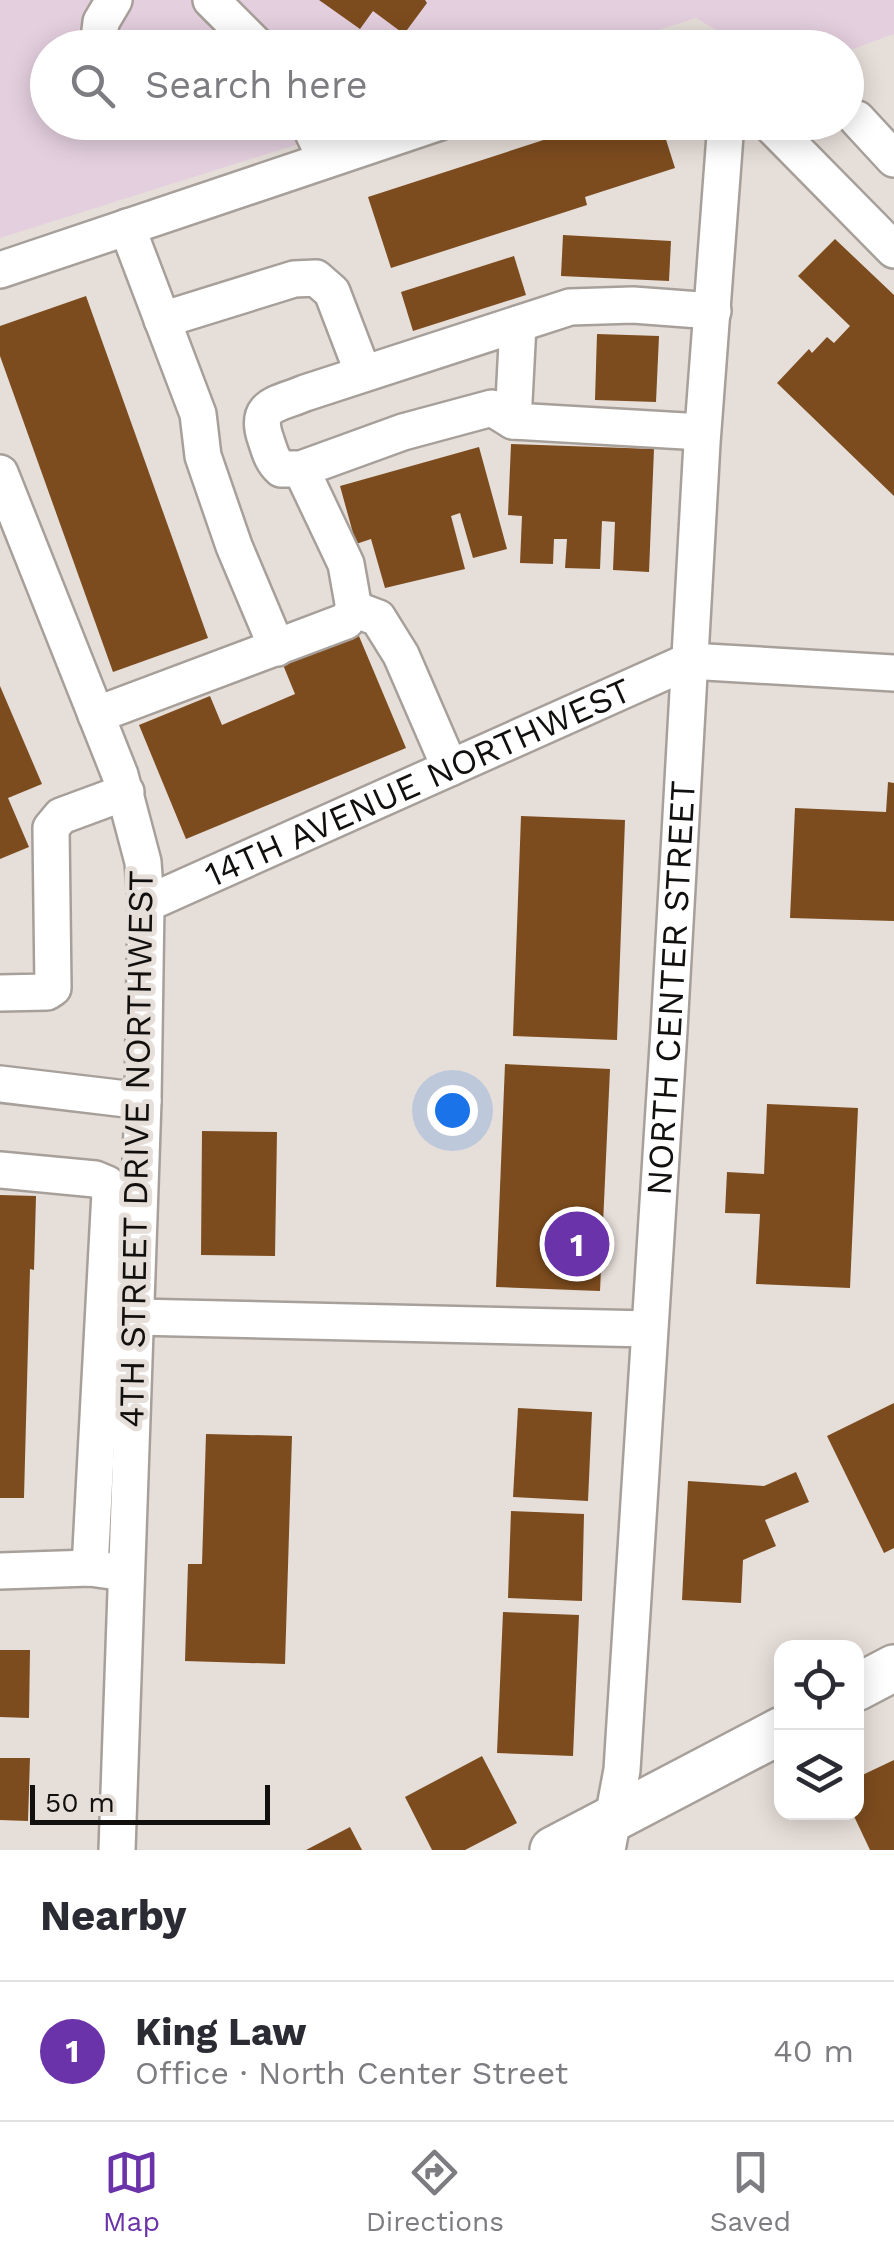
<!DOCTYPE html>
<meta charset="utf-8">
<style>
body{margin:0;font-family:"Work Sans",sans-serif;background:#f7f7f7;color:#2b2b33}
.controls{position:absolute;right:30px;bottom:30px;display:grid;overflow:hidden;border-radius:20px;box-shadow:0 5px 25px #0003}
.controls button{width:90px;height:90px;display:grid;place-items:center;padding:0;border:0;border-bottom:2px solid #e1e1e2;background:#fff;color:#2b2b33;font:50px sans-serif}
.scale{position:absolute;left:30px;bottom:25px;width:240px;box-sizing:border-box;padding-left:10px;border:5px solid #12100e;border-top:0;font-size:28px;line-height:35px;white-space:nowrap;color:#12100e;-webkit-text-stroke:8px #e6ded9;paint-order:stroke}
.you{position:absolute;left:452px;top:1110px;width:35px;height:35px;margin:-25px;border:8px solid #fff;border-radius:50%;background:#1a73e8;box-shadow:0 0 0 15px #1a73e833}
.badge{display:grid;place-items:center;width:65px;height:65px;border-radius:50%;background:#6b33a9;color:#fff;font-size:32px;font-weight:700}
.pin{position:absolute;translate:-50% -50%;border:5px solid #fff;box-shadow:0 2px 10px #0006}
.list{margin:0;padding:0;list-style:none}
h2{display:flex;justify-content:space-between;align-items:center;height:130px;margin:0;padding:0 40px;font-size:42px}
h2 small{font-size:32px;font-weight:400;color:#7c7c81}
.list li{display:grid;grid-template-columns:65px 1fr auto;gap:30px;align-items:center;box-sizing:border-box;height:140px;padding:0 40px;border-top:2px solid #e1e1e2}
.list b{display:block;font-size:38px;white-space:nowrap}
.list p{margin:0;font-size:32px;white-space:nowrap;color:#7c7c81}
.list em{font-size:32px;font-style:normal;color:#7c7c81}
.icon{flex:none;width:55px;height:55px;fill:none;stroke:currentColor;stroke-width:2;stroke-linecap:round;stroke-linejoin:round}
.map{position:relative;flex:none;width:894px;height:1850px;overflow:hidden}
.search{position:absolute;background:#fff;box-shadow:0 5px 25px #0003;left:30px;right:30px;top:30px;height:110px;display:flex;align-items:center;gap:25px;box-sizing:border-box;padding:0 35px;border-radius:55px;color:#7c7c81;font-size:38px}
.sheet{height:270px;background:#fff}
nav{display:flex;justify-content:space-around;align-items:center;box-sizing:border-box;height:140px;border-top:2px solid #e1e1e2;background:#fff;font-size:28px;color:#7c7c81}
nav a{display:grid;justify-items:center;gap:5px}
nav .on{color:#6b33a9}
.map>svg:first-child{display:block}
.education{fill:#e4cfde}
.building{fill:#7d4c1e}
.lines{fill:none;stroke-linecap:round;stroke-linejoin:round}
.minor-casing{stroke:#a7a09a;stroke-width:40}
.major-casing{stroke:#a7a09a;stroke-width:50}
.minor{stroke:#fff;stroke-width:35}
.major{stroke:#fff;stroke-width:45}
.labels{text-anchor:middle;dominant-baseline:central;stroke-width:10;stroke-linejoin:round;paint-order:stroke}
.street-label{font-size:35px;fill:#12100e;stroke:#e6ded9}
</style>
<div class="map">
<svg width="894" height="1850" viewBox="0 0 894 1850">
<rect width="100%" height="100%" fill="#e6ded9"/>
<polygon class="education" points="0,0 894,0 894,34 847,51 846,48 736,47 728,37 696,18 602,48 48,48 48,122 365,123 0,238"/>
<g class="building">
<polygon points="319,0 425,0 427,3 404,34 373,11 360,29"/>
<polygon points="599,122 674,122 662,127 675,168 585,197 587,205 391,268 368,197"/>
<polygon points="563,235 671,241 669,281 561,276"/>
<polygon points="835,239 894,295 894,496 777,383 809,349 812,353 827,337 834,343 850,326 798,276"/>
<polygon points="514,256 526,295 413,331 401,292"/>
<polygon points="86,296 208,638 113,672 0,356 0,326"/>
<polygon points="597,334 659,336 656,402 595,400"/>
<polygon points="511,444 654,449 649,572 613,570 615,522 602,521 600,569 565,568 567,539 554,539 553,564 520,563 522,516 508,515"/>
<polygon points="479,447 507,549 473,558 460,513 451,516 465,569 385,588 371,539 356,544 340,486"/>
<polygon points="356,629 406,748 186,839 139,725 210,696 222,725 295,694 281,660"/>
<polygon points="0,686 42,784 8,798 29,847 0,859"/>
<polygon points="888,782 894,783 894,921 790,918 795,808 886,812"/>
<polygon points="521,816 625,820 617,1040 513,1036"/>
<polygon points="505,1064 610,1069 600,1291 496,1287"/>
<polygon points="767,1104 858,1108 850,1288 756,1284 760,1214 725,1213 727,1172 764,1174"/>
<polygon points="202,1131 277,1132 275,1256 201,1255"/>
<polygon points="0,1195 36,1196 34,1270 30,1269 24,1498 0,1498"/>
<polygon points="894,1403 894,1548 884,1553 827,1436"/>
<polygon points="518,1408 592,1412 588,1501 513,1497"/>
<polygon points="206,1434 292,1436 285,1664 185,1661 188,1564 202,1564"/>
<polygon points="796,1472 809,1502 765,1520 776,1546 743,1560 741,1603 682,1600 688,1481 764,1486"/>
<polygon points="511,1511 584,1514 582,1601 508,1598"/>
<polygon points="503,1612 579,1615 573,1756 497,1753"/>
<polygon points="0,1650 30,1650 29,1718 0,1717"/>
<polygon points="482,1756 517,1823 465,1850 432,1850 405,1797"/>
<polygon points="0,1758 30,1758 28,1821 0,1820"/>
<polygon points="894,1760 894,1850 870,1850 852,1812 856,1812 856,1778"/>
<polygon points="350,1827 362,1850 306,1850"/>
</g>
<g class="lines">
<defs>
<g id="minor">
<polyline points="211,0 259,48"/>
<polyline points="98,48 101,22 114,0"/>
<polyline points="857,119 894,159"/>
<polyline points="308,122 326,160"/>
<polyline points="768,122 894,250"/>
<polyline points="127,227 198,414 203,456 234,546 277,648"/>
<polyline points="0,270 440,122"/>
<polyline points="162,320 294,279 316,278 332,292 363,373"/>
<polyline points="513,421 518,324"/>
<path d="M702 432 513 421 492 408 403 432 301 469H281C272 461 270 452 266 440 253 404 277 405 305 393L570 307 633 305 713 311"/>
<polyline points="0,473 120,775 143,862 146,904 143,1101 117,1850"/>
<polyline points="354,609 378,618 401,655 450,768"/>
<polyline points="96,715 346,621 354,609 346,564 301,469"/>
<path id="s1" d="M146 904 689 661 894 673"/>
<polyline points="0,993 47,992 53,988 51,828 61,816 126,792"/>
<polyline points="0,1084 143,1101"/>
<polyline points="0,1170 95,1179 107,1184 110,1192 90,1568"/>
<polyline points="136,1317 649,1329"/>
<polyline points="0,1571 90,1568 111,1571"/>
<path id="s2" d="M607 1850 622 1770 669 1030 702 443 726 122"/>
</g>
<g id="major">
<polyline points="856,1688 894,1668"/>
<polyline points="553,1850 782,1730"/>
</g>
</defs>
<use href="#minor" class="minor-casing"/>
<use href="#major" class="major-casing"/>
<use href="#minor" class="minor"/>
<use href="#major" class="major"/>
</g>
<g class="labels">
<g class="street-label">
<text stroke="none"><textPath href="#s1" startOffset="298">14TH AVENUE NORTHWEST</textPath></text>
<text stroke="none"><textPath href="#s2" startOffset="865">NORTH CENTER STREET</textPath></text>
<text transform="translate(136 1149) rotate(-89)">4TH STREET DRIVE NORTHWEST</text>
</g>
</g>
</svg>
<div class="controls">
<button><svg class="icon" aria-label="locate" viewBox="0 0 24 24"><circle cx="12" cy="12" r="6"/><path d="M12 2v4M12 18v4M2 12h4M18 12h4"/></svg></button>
<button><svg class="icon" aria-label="layers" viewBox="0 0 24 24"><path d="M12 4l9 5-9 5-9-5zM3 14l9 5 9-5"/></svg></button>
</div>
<div class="scale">50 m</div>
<div class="you"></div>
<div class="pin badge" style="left:577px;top:1244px">1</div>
<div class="search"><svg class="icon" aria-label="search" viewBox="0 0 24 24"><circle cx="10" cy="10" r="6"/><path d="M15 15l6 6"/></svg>Search here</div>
</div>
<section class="sheet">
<h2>Nearby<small></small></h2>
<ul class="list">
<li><span class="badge">1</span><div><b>King Law</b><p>Office · North Center Street</p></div><em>40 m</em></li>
</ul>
</section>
<nav>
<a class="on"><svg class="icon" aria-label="map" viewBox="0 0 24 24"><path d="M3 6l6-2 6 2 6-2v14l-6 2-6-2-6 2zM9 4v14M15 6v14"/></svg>Map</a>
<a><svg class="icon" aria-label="directions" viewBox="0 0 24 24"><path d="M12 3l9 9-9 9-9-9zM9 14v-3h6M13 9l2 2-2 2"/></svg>Directions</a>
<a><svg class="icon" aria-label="saved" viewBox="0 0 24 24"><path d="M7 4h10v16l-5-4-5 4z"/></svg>Saved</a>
</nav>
